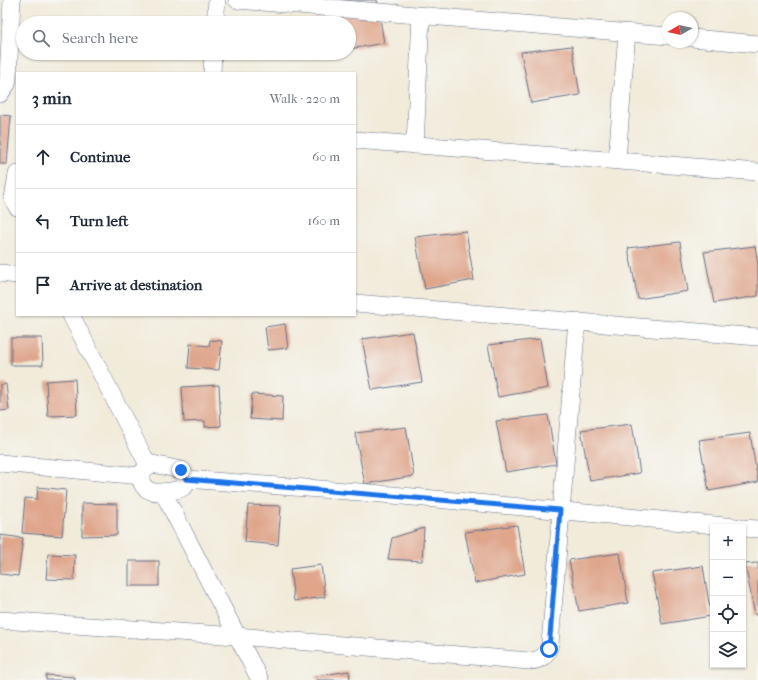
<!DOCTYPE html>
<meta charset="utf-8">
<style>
body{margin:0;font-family:"IM FELL French Canon",serif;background:#f6f6f7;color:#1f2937}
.controls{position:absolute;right:12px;bottom:12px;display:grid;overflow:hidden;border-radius:0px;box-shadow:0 1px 3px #0004}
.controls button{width:36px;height:36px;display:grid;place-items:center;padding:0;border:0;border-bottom:1px solid #e0e1e3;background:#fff;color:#1f2937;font:20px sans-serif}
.compass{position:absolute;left:662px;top:12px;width:36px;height:36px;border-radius:50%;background:#fff;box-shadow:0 1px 3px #0004;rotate:261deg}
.stop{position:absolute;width:12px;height:12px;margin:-9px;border:3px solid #1a73e8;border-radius:50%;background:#fff}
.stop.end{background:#1a73e8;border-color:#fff;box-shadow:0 1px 4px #0008}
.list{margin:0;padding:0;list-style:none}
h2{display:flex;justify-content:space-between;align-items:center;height:52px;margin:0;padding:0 16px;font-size:17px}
h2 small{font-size:13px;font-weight:400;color:#747a83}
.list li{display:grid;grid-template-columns:26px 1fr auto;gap:12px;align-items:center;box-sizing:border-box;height:64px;padding:0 16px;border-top:1px solid #e0e1e3}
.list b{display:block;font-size:15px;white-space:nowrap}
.list em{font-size:13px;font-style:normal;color:#747a83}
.icon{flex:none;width:22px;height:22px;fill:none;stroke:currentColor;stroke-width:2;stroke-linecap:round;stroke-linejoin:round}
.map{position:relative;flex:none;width:758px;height:680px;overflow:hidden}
.search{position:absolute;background:#fff;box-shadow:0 1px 3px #0004;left:16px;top:16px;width:340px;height:44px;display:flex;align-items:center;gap:10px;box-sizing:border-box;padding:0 14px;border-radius:22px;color:#747a83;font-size:15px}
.panel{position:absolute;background:#fff;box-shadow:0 1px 3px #0004;left:16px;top:72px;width:340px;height:244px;border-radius:0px}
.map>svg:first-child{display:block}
.building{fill:#dfa68c}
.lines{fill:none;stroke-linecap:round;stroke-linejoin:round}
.minor-casing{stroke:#667189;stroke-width:18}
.minor{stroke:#fff;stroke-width:17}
.route{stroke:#1a73e8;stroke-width:5}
</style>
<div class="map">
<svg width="758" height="680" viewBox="0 0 758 680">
<rect width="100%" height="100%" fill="#f6f6f2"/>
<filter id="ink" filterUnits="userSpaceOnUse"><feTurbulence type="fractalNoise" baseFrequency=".025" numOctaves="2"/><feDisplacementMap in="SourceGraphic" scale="8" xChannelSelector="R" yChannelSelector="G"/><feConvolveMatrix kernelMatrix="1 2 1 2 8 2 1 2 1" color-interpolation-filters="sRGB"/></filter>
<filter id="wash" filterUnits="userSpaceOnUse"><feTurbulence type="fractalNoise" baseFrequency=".012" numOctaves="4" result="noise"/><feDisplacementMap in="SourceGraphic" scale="16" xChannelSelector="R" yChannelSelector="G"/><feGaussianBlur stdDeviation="0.9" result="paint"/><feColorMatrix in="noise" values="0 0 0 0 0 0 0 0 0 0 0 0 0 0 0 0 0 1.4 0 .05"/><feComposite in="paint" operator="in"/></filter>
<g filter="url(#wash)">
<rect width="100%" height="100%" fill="#f1ebda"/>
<g id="blocks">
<g class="building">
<polygon points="325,0 377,0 384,43 349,49 349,23 329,23"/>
<polygon points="572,46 580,95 531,103 521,52"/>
<polygon points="0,115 11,116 7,164 0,164"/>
<polygon points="466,231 474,280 425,289 415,237"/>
<polygon points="680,242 688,291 638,299 628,248"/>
<polygon points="755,246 758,264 758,296 714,303 704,252"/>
<polygon points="285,324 288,348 268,350 265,327"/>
<polygon points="413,332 422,382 372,390 362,339"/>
<polygon points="11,338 42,338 43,365 11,365"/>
<polygon points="540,339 548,388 498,397 488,345"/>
<polygon points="210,340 222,341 219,370 188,368 190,344 209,346"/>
<polygon points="75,379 77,415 48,416 46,381"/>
<polygon points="6,384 9,410 0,411 0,385"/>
<polygon points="219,385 221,426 205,427 205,421 184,422 182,387"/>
<polygon points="252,394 283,396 282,421 250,419"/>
<polygon points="548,415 556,464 506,472 496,421"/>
<polygon points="632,424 640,473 590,481 581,430"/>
<polygon points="406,427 414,476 365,484 355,433"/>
<polygon points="750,433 758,482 709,491 699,440"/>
<polygon points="38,487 66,490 62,536 22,533 25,498 37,499"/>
<polygon points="82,503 117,504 117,535 82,536"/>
<polygon points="248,505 281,506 278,545 245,542"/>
<polygon points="517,525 525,574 475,583 465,532"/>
<polygon points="424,528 422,561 388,559 392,538"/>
<polygon points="0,535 23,538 18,576 0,574"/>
<polygon points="620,553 628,603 579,611 569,560"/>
<polygon points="48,554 75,555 74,580 46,579"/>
<rect x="129" y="561" width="30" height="25"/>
<polygon points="758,563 758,615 755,615 745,564"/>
<polygon points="321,565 325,597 294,601 290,569"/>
<polygon points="703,566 711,616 662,624 652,573"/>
<polygon points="349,671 350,680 317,680 316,676"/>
<polygon points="46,675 75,677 75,680 46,680"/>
</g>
</g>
</g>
<g filter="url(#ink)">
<use href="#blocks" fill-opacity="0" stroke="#667189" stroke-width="1"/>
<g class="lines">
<defs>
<g id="minor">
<polyline points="237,0 668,36"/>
<polyline points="215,23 217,0"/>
<polyline points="692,38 758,44"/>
<polyline points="212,73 213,53"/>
<polyline points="0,94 7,84 8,78 12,0"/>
<polyline points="355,140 758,172"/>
<polyline points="415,145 421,16"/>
<polyline points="617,160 627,32"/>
<polyline points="17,174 13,199 17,207"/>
<polyline points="0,273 17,275"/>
<polyline points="355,303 758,337"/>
<polyline points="71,315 148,465"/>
<polyline points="0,463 141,476"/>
<path d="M153 464 181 470 185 475V486C180 490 176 490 170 491 164 492 157 493 151 491 136 486 139 468 153 464Z"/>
<polyline points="186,479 360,492 736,527"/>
<polyline points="163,492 260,680"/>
<polyline points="743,528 758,529"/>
<path d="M0 620 237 636 529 661C540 661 548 655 550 644L577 321"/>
</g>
</defs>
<use href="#minor" class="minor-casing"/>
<use href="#minor" class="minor"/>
</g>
</g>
<g class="lines" filter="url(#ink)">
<polyline class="route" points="181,470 186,479 560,510 549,649"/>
</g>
</svg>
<div class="controls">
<button>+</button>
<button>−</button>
<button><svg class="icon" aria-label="locate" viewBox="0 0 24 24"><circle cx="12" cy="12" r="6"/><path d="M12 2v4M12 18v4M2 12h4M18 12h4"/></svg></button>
<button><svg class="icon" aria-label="layers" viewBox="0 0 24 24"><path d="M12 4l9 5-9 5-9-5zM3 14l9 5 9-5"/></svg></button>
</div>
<svg class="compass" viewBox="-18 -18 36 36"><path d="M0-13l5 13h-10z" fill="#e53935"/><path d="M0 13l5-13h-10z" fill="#747a83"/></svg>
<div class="stop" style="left:549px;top:649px"></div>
<div class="stop end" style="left:181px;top:470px"></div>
<div class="search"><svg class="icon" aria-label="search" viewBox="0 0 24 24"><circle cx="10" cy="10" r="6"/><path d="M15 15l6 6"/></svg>Search here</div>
<section class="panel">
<h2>3 min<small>Walk · 220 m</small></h2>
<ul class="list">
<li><svg class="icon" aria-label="ahead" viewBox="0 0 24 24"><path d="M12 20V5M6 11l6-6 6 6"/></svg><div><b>Continue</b></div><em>60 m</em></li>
<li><svg class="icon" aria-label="left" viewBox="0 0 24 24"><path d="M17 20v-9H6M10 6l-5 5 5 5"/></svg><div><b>Turn left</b></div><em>160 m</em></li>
<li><svg class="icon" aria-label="arrive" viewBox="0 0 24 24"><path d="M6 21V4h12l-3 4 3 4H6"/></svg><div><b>Arrive at destination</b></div></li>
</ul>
</section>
</div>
